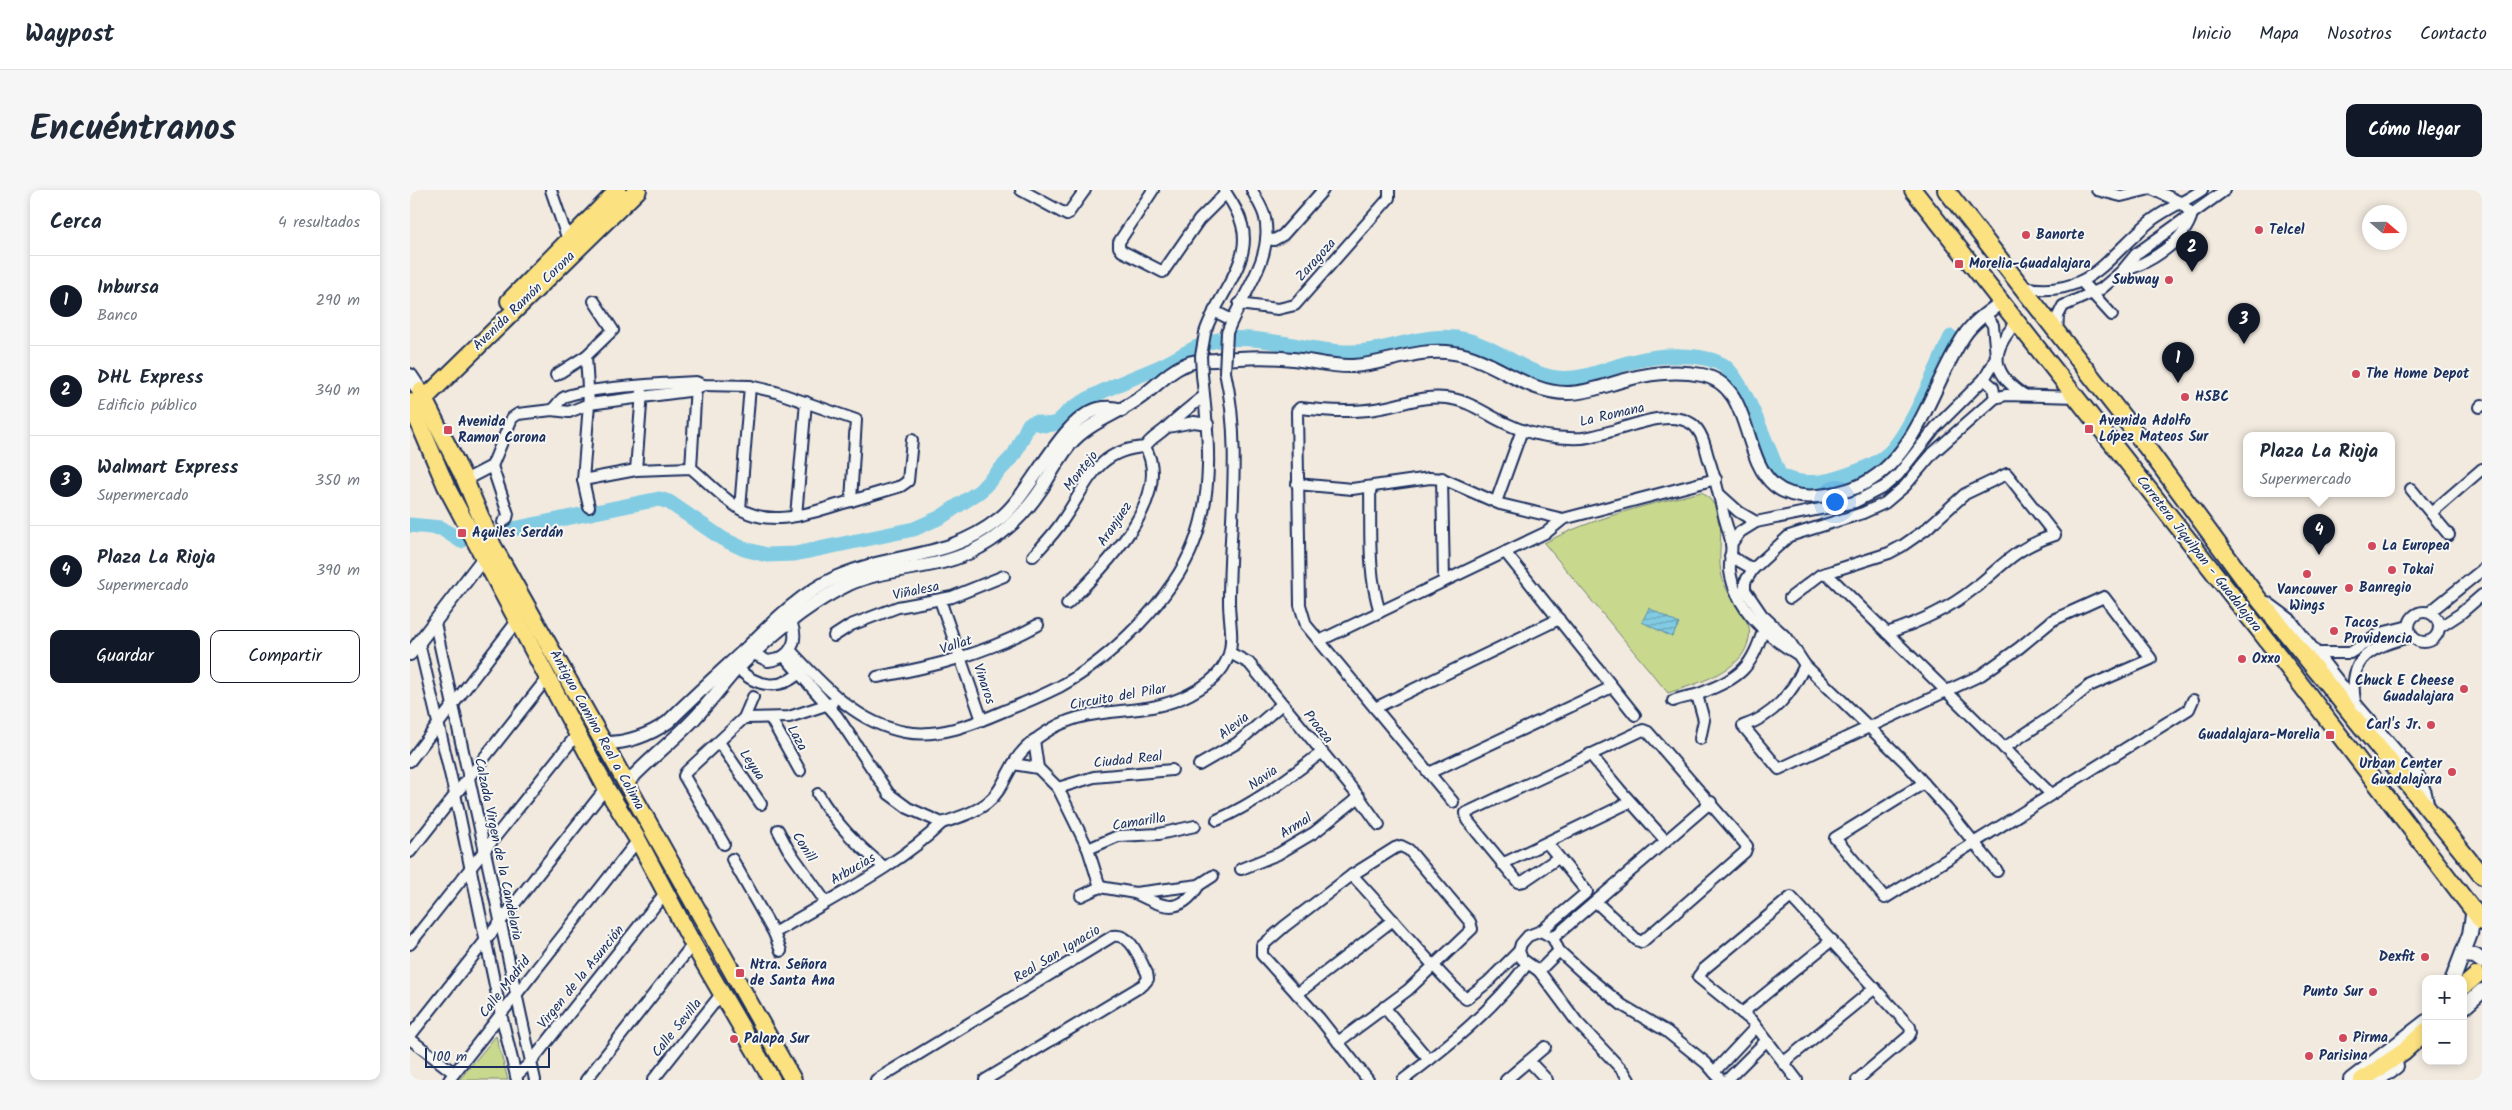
<!DOCTYPE html>
<html lang="es">
<meta charset="utf-8">
<style>
body{margin:0;font-family:Kalam,sans-serif;background:#f6f6f7;color:#1f2937}
.controls{position:absolute;right:15px;bottom:15px;display:grid;overflow:hidden;border-radius:10px;box-shadow:0 2px 8px #0003}
.controls button{width:45px;height:45px;display:grid;place-items:center;padding:0;border:0;border-bottom:1px solid #e0e1e3;background:#fff;color:#1f2937;font:25px sans-serif}
.compass{position:absolute;left:1952px;top:15px;width:45px;height:45px;border-radius:50%;background:#fff;box-shadow:0 2px 8px #0003;rotate:110deg}
.scale{position:absolute;left:15px;bottom:12px;width:125px;box-sizing:border-box;padding-left:5px;border:2px solid #1b2f5e;border-top:0;font-size:14px;line-height:18px;white-space:nowrap;color:#1b2f5e;-webkit-text-stroke:4px #f6f6f2;paint-order:stroke}
.you{position:absolute;left:1424px;top:311px;width:18px;height:18px;margin:-12px;border:4px solid #fff;border-radius:50%;background:#1a73e8;box-shadow:0 0 0 8px #1a73e833}
.badge{display:grid;place-items:center;width:32px;height:32px;border-radius:50%;background:#111827;color:#fff;font-size:16px;font-weight:700}
.pin{position:absolute;translate:-50% -41px;filter:drop-shadow(0 1px 2px #0008)}
.pin::after{content:'';position:absolute;top:26px;width:18px;height:15px;background:inherit;clip-path:polygon(0 0,100% 0,50% 100%)}
.popup{position:absolute;left:1833px;top:242px;width:152px;height:65px;box-sizing:border-box;display:grid;place-content:center;border-radius:10px;background:#fff;filter:drop-shadow(0 1px 4px #0005);font-size:16px;white-space:nowrap;color:#747a83}
.popup b{font-size:19px;color:#1f2937}
.popup::after{content:'';position:absolute;left:50%;top:100%;margin-left:-10px;border:10px solid transparent;border-top-color:#fff}
.list{margin:0;padding:0;list-style:none}
h2{display:flex;justify-content:space-between;align-items:center;height:65px;margin:0;padding:0 20px;font-size:21px}
h2 small{font-size:16px;font-weight:400;color:#747a83}
.list li{display:grid;grid-template-columns:32px 1fr auto;gap:15px;align-items:center;box-sizing:border-box;height:90px;padding:0 20px;border-top:1px solid #e0e1e3}
.list b{display:block;font-size:19px;white-space:nowrap}
.list p{margin:0;font-size:16px;white-space:nowrap;color:#747a83}
.list em{font-size:16px;font-style:normal;color:#747a83}
.actions{display:flex;gap:10px;padding:15px 20px}
.actions a{flex:1;padding:11px 0;border:1px solid #111827;border-radius:10px;text-align:center;font-size:18px;color:#111827}
.actions .main{background:#111827;color:#fff}
.map{position:relative;flex:none;width:2072px;height:890px;overflow:hidden;border-radius:10px}
header{display:flex;align-items:center;gap:30px;box-sizing:border-box;height:70px;padding:0 25px;background:#fff;border-bottom:1px solid #e0e1e3}
header strong{font-size:24px}
nav{display:flex;gap:28px;margin-inline-start:auto;font-size:18px}
.intro{display:flex;align-items:center;justify-content:space-between;box-sizing:border-box;height:120px;padding:0 30px}
h1{margin:0;font-size:35px}
.button{padding:12px 22px;border-radius:10px;background:#111827;color:#fff;font-size:18px;font-weight:700}
main{display:flex;gap:30px;padding:0 30px}
aside{flex:1;background:#fff;border-radius:10px;box-shadow:0 2px 8px #0003}
.map>svg:first-child{display:block}
.park{fill:#c8d88c;stroke:#728475}
.water{fill:url(#water-rules);stroke:#598dae}
.lines{fill:none;stroke-linecap:round;stroke-linejoin:round}
.river{stroke:#82cce3;stroke-width:15}
.minor-casing{stroke:#1b2f5e;stroke-width:14}
.tertiary-casing{stroke:#1b2f5e;stroke-width:16}
.secondary-casing{stroke:#1b2f5e;stroke-width:18}
.primary-casing{stroke:#1b2f5e;stroke-width:20}
.trunk-casing{stroke:#1b2f5e;stroke-width:20}
.minor{stroke:#f6f6f2;stroke-width:10}
.tertiary{stroke:#f6f6f2;stroke-width:12}
.secondary{stroke:#f6f6f2;stroke-width:14}
.primary{stroke:#fbe180;stroke-width:16}
.trunk{stroke:#fbe180;stroke-width:16}
.minor-bridge-casing{stroke:#1b2f5e;stroke-width:14;stroke-linecap:butt}
.minor-bridge{stroke:#f6f6f2;stroke-width:10}
.poi-dot{fill:#d1495b;stroke:#f6f6f2;stroke-width:2}
.labels{text-anchor:middle;dominant-baseline:central;stroke-width:4;stroke-linejoin:round;paint-order:stroke}
.poi-label{font-size:14px;font-weight:bold;fill:#1b2f5e;stroke:#f6f6f2;text-anchor:start}
.street-label{font-size:14px;fill:#1b2f5e;stroke:#f6f6f2}
</style>
<header>
<strong>Waypost</strong>
<nav><a>Inicio</a><a>Mapa</a><a>Nosotros</a><a>Contacto</a></nav>
</header>
<div class="intro"><h1>Encuéntranos</h1><a class="button">Cómo llegar</a></div>
<main>
<aside>
<h2>Cerca<small>4 resultados</small></h2>
<ul class="list">
<li><span class="badge">1</span><div><b>Inbursa</b><p>Banco</p></div><em>290 m</em></li>
<li><span class="badge">2</span><div><b>DHL Express</b><p>Edificio público</p></div><em>340 m</em></li>
<li><span class="badge">3</span><div><b>Walmart Express</b><p>Supermercado</p></div><em>350 m</em></li>
<li><span class="badge">4</span><div><b>Plaza La Rioja</b><p>Supermercado</p></div><em>390 m</em></li>
</ul>
<div class="actions"><a class="main">Guardar</a><a>Compartir</a></div>
</aside>
<div class="map">
<svg width="2072" height="890" viewBox="0 0 2072 890">
<defs>
<pattern id="water-rules" width="6" height="5" patternUnits="userSpaceOnUse" patternTransform="scale(1.25)"><rect width="6" height="5" fill="#82cce3"/><path d="M0 2.5h6" fill="none" stroke="#6aa6bb"/></pattern>
</defs>
<rect width="100%" height="100%" fill="#f2eadf"/>
<filter id="ink" filterUnits="userSpaceOnUse"><feTurbulence type="fractalNoise" baseFrequency=".02" numOctaves="2"/><feDisplacementMap in="SourceGraphic" scale="10" xChannelSelector="R" yChannelSelector="G"/><feConvolveMatrix kernelMatrix="1 2 1 2 8 2 1 2 1" color-interpolation-filters="sRGB"/></filter>
<g filter="url(#ink)">
<g class="park">
<path d="M1292 302C1323 325 1304 356 1312 387 1316 406 1333 418 1339 437 1341 446 1337 458 1332 465 1318 485 1280 496 1258 503L1134 353C1183 328 1238 314 1292 302Z"/>
<polygon points="86,846 98,890 49,890"/>
</g>
<polygon class="water" points="1239,418 1269,434 1262,447 1232,432"/>
<g class="lines">
<g class="river">
<polyline points="0,335 31,338 51,351"/>
<path d="M98 340 249 309 259 312 313 349 334 359 357 365 385 364 504 339 531 327 570 301 604 265 619 234 625 232C632 235 639 236 646 233 651 230 654 225 659 221 665 216 673 212 680 208 704 194 730 186 754 175 772 166 788 154 808 150 848 143 896 161 935 162 978 164 1015 139 1057 150 1088 158 1115 184 1147 188 1175 191 1198 177 1225 171 1250 165 1291 162 1313 175 1334 189 1358 259 1369 284 1382 294 1405 294 1421 290 1439 285 1462 278 1477 265 1500 245 1527 176 1541 147"/>
</g>
<defs>
<g id="minor">
<polyline points="141,0 159,53"/>
<polyline points="611,0 657,25 675,0"/>
<polyline points="743,0 709,52 709,57 712,61 753,82 789,30 816,3"/>
<polyline points="1687,0 1711,6 1736,0"/>
<polyline points="856,49 864,50 873,45 913,0"/>
<path d="M1712 81C1738 74 1775 52 1782 24L1770 12 1744 0"/>
<polyline points="1671,91 1702,125"/>
<path d="M1612 97C1680 110 1698 65 1742 30 1758 18 1776 11 1792 0"/>
<polyline points="829,114 868,119 885,115 979,8 979,0"/>
<polyline points="804,121 822,130"/>
<path d="M1607 132C1580 161 1580 182 1614 205"/>
<path d="M795 143C805 108 843 73 832 35 829 22 821 11 814 0"/>
<path d="M817 143C830 106 864 70 855 28 853 18 846 9 842 0"/>
<polyline points="1647,143 1648,126 1653,116 1691,99 1712,81 1726,64 1815,0"/>
<polyline points="146,185 176,166"/>
<polyline points="1574,189 1583,197 1585,208"/>
<polyline points="2070,217 2072,215"/>
<path d="M142 220C146 216 149 211 153 208 167 198 263 193 286 192L293 195 340 196 366 202 446 230 441 311C406 320 367 339 332 320 314 310 297 291 281 278L226 280 173 290 179 214C178 198 177 182 176 166L203 140 184 111"/>
<polyline points="758,237 784,232 798,234"/>
<polyline points="82,276 98,324 97,328 93,332"/>
<polyline points="281,278 286,195"/>
<polyline points="226,280 232,202"/>
<polyline points="1032,288 1034,391"/>
<polyline points="55,290 82,276 102,228 108,224 142,220 159,222 179,214 286,200 293,195"/>
<polyline points="173,290 179,317"/>
<polyline points="887,294 942,299 1020,288 1033,289 1090,314 1153,329 1306,289"/>
<path d="M960 297C961 338 957 382 970 422"/>
<polyline points="2001,299 2039,345"/>
<polyline points="1309,304 1329,322 1346,332"/>
<polyline points="441,311 491,296 498,291 502,250"/>
<polyline points="1086,312 1112,240"/>
<polyline points="330,319 340,196"/>
<polyline points="2021,323 2072,279"/>
<polyline points="386,326 396,212"/>
<polyline points="1321,354 1330,342 1346,332 1445,312 1474,297 1488,285 1525,238 1574,189 1583,174 1586,166 1583,135 1575,124"/>
<polyline points="1095,362 1225,525"/>
<path d="M623 366C634 354 645 343 653 330 678 294 685 260 735 257 741 247 751 244 758 236 770 225 781 216 794 206"/>
<polyline points="1320,366 1343,379"/>
<polyline points="1416,383 1641,604"/>
<path d="M1380 408 1410 385 1479 363 1492 356 1515 340 1555 304 1597 284 1645 345C1604 358 1593 376 1562 400 1537 420 1507 433 1477 443"/>
<polyline points="530,410 572,530"/>
<polyline points="1857,412 1880,429 1949,517 2010,588 2016,603 2019,618"/>
<path d="M657 414C691 380 765 308 735 257"/>
<circle cx="2014" cy="437" r="15"/>
<polyline points="2020,422 2072,380"/>
<polyline points="25,433 125,890"/>
<polyline points="2030,437 2050,424 2072,405"/>
<polyline points="424,446 441,435 488,417 542,407 594,386"/>
<polyline points="909,451 1137,342 1153,329"/>
<polyline points="9,453 45,604 91,824 107,890"/>
<path d="M339 458 344 464 358 471C384 468 392 445 376 425"/>
<path d="M380 460C413 495 446 533 495 542 529 548 564 534 594 521 612 514 631 506 649 497 701 469 763 408 784 353 805 298 798 241 792 185"/>
<polyline points="820,463 839,473 949,607 969,635"/>
<polyline points="1908,463 1940,463 1971,443 1999,436"/>
<path d="M374 466 427 526 479 604 498 618 532 633C547 628 564 623 577 613 591 602 595 587 604 573 613 557 627 547 643 538 687 513 733 529 780 504 797 495 813 484 819 464 824 447 819 430 819 412 819 336 832 257 815 182"/>
<path d="M1395 475C1382 503 1364 526 1333 536L1369 579 1571 485 1609 458 1643 430 1694 407 1741 469 1679 496 1642 526 1594 558"/>
<path d="M328 478C346 498 373 501 392 480"/>
<path d="M467 487C524 477 577 463 628 435"/>
<polyline points="1287,505 1294,530 1290,549"/>
<path d="M1263 511C1272 507 1280 507 1289 504 1333 486 1341 479 1355 435"/>
<path d="M1945 511C1937 465 1964 457 2002 446"/>
<polyline points="965,518 1149,429"/>
<polyline points="334,528 379,527 422,513"/>
<polyline points="361,529 390,581"/>
<polyline points="624,550 628,578 648,598 678,659 690,697"/>
<polyline points="309,552 351,614"/>
<polyline points="1180,564 1210,600 1255,650"/>
<polyline points="0,571 107,431"/>
<polyline points="603,574 628,578"/>
<polyline points="789,575 827,553 872,514"/>
<polyline points="1019,583 1202,497"/>
<polyline points="1514,593 1425,648 1475,708 1779,519 1783,510"/>
<polyline points="648,598 684,587 762,580"/>
<path d="M408 604C427 635 446 654 474 677"/>
<path d="M1043 612 896 435 890 415 887 221 890 218C915 221 940 223 965 219 989 216 1012 205 1036 208 1059 210 1075 224 1095 233 1119 245 1145 249 1172 248 1201 246 1256 215 1282 234 1292 241 1295 256 1298 267 1305 286 1309 306 1314 326 1316 334 1319 342 1321 351 1323 361 1319 371 1320 381 1325 417 1357 447 1387 464"/>
<path d="M807 630C846 613 878 588 911 563"/>
<polyline points="368,640 378,659 415,711"/>
<polyline points="314,654 274,586 276,582 334,528 343,507"/>
<polyline points="678,659 708,646 749,644 785,636"/>
<polyline points="0,662 138,487"/>
<polyline points="1148,668 1114,691 1108,692 1057,630 1056,623 1233,540 1238,542 1337,656 1335,662 1232,752 1227,750 1187,713"/>
<polyline points="322,669 364,743 371,761"/>
<polyline points="1092,674 1220,612"/>
<polyline points="831,679 868,664 905,642 949,607"/>
<polyline points="1587,681 1537,619 1495,572 1395,475 1378,449 1352,425 1335,400 1335,392 1343,379 1379,346 1453,323 1475,313 1495,296 1523,263 1585,208 1596,205 1667,207"/>
<path d="M725 703C753 717 770 726 789 695"/>
<polyline points="671,706 690,697 725,703 789,695 803,686"/>
<polyline points="1131,741 1177,702 1137,653"/>
<path d="M364 743C419 709 486 678 532 633"/>
<polyline points="1143,748 1301,612"/>
<polyline points="0,754 168,543"/>
<polyline points="1129,781 1149,761"/>
<polyline points="887,804 983,730"/>
<polyline points="974,817 1019,870"/>
<polyline points="1332,823 1422,750"/>
<polyline points="0,846 196,598"/>
<polyline points="0,849 44,883"/>
<polyline points="928,852 998,800 1062,739 1060,732 999,660 991,656 985,658 942,685"/>
<polyline points="1119,871 1137,890"/>
<polyline points="1373,873 1465,798"/>
<polyline points="1304,882 1346,837"/>
<polyline points="106,886 121,872 255,703"/>
<polyline points="39,890 228,650"/>
<polyline points="176,890 283,754"/>
<polyline points="243,890 312,803"/>
<path d="M466 890 703 746C722 743 729 769 737 783L738 789 733 795 575 890"/>
<path d="M958 890 910 829 852 765V756L875 736 942 685C981 726 1015 770 1056 809L1078 792 1109 761"/>
<path d="M993 890C1038 856 1083 820 1117 774"/>
<polyline points="1096,890 1135,857"/>
<polyline points="1219,890 1214,882 1167,832 1129,781 1112,769 1109,761 1111,754 1118,746 1131,741 1143,748 1149,761 1172,782 1212,815 1256,841 1296,873 1311,890"/>
<polyline points="1317,890 1356,851"/>
<polyline points="1387,890 1342,831 1288,787 1294,779 1381,707 1500,837 1501,842 1499,846 1447,890"/>
</g>
<g id="tertiary">
<polyline points="0,464 79,361"/>
<path d="M196 553C217 553 240 545 258 532 284 506 311 482 338 457 365 430 392 403 427 387 484 362 538 370 589 329 623 303 652 224 693 218 700 217 706 218 712 220"/>
<path d="M216 594C237 571 262 552 284 529 298 514 310 498 323 483 357 448 395 415 439 394 482 375 530 381 570 357 595 343 617 321 632 298 641 283 649 268 660 254 679 232 708 224 731 207 745 197 757 183 772 176 784 170 793 170 805 170 832 167 857 166 883 169 903 171 923 177 943 176 977 174 1009 157 1044 163 1085 169 1115 203 1157 203 1177 203 1196 195 1215 190 1240 183 1267 180 1292 185 1364 199 1310 338 1438 300 1505 280 1519 198 1554 146 1563 132 1578 122 1592 112"/>
</g>
<g id="secondary">
<polyline points="0,186 10,201"/>
<polyline points="2053,765 2065,766 2072,771"/>
<polyline points="2043,789 2060,744 2064,719"/>
<polyline points="2053,818 2072,801"/>
<polyline points="1941,890 2016,832"/>
<polyline points="1967,890 1986,876"/>
</g>
<g id="primary">
<polyline points="99,111 208,0"/>
<polyline points="10,201 55,290 83,356 383,890"/>
<polyline points="0,212 36,296 196,598 228,650 283,754 362,890"/>
<polyline points="8,215 228,0"/>
</g>
<g id="trunk">
<polyline points="1503,0 1850,441 2072,732"/>
<polyline points="1536,0 1738,259 1847,407 2072,686"/>
<polyline points="2053,797 2067,785"/>
<polyline points="1952,890 1993,862 2016,841"/>
</g>
</defs>
<use href="#minor" class="minor-casing"/>
<use href="#tertiary" class="tertiary-casing"/>
<use href="#secondary" class="secondary-casing"/>
<use href="#primary" class="primary-casing"/>
<use href="#trunk" class="trunk-casing"/>
<use href="#minor" class="minor"/>
<use href="#tertiary" class="tertiary"/>
<use href="#secondary" class="secondary"/>
<use href="#primary" class="primary"/>
<use href="#trunk" class="trunk"/>
<defs>
<g id="minor-bridge">
<polyline points="815,182 817,143"/>
<polyline points="792,185 791,166 795,143"/>
</g>
</defs>
<use href="#minor-bridge" class="minor-bridge-casing"/>
<use href="#minor-bridge" class="minor-bridge"/>
</g>
</g>
<g class="poi-dot">
<circle cx="1849" cy="40" r="5"/>
<circle cx="1616" cy="45" r="5"/>
<rect x="1544" y="69" width="10" height="10" rx="2.5"/>
<circle cx="1759" cy="90" r="5"/>
<circle cx="1946" cy="184" r="5"/>
<circle cx="1775" cy="207" r="5"/>
<rect x="1674" y="234" width="10" height="10" rx="2.5"/>
<rect x="33" y="235" width="10" height="10" rx="2.5"/>
<rect x="47" y="338" width="10" height="10" rx="2.5"/>
<circle cx="1962" cy="356" r="5"/>
<circle cx="1982" cy="380" r="5"/>
<circle cx="1897" cy="384" r="5"/>
<circle cx="1939" cy="398" r="5"/>
<circle cx="1924" cy="441" r="5"/>
<circle cx="1832" cy="469" r="5"/>
<circle cx="2054" cy="499" r="5"/>
<circle cx="2021" cy="535" r="5"/>
<rect x="1915" y="540" width="10" height="10" rx="2.5"/>
<circle cx="2042" cy="582" r="5"/>
<circle cx="2015" cy="767" r="5"/>
<rect x="325" y="778" width="10" height="10" rx="2.5"/>
<circle cx="1963" cy="802" r="5"/>
<circle cx="1933" cy="848" r="5"/>
<circle cx="324" cy="849" r="5"/>
<circle cx="1899" cy="866" r="5"/>
</g>
<g class="labels">
<g class="poi-label">
<text x="1859" y="40">Telcel</text>
<text x="1626" y="45">Banorte</text>
<text x="1559" y="74">Morelia-Guadalajara</text>
<text x="1749" y="90" text-anchor="end">Subway</text>
<text x="1956" y="184">The Home Depot</text>
<text x="1785" y="207">HSBC</text>
<text x="1689" y="231">Avenida Adolfo<tspan x="1689" dy="16">López Mateos Sur</tspan></text>
<text x="48" y="232">Avenida<tspan x="48" dy="16">Ramon Corona</tspan></text>
<text x="62" y="343">Aquiles Serdán</text>
<text x="1972" y="356">La Europea</text>
<text x="1992" y="380">Tokai</text>
<text x="1949" y="398">Banregio</text>
<text x="1897" y="400" text-anchor="middle">Vancouver<tspan x="1897" dy="16">Wings</tspan></text>
<text x="1934" y="433">Tacos<tspan x="1934" dy="16">Providencia</tspan></text>
<text x="1842" y="469">Oxxo</text>
<text x="2044" y="491" text-anchor="end">Chuck E Cheese<tspan x="2044" dy="16">Guadalajara</tspan></text>
<text x="2011" y="535" text-anchor="end">Carl's Jr.</text>
<text x="1910" y="545" text-anchor="end">Guadalajara-Morelia</text>
<text x="2032" y="574" text-anchor="end">Urban Center<tspan x="2032" dy="16">Guadalajara</tspan></text>
<text x="2005" y="767" text-anchor="end">Dexfit</text>
<text x="340" y="775">Ntra. Señora<tspan x="340" dy="16">de Santa Ana</tspan></text>
<text x="1953" y="802" text-anchor="end">Punto Sur</text>
<text x="1943" y="848">Pirma</text>
<text x="334" y="849">Palapa Sur</text>
<text x="1909" y="866">Parisina</text>
</g>
<g class="street-label">
<text transform="translate(906 70) rotate(-48)">Zaragoza</text>
<text transform="translate(114 111) rotate(-44)">Avenida Ramón Corona</text>
<text transform="translate(1202 225) rotate(-13)">La Romana</text>
<text transform="translate(671 281) rotate(-52)">Montejo</text>
<text transform="translate(705 334) rotate(-56)">Aranjuez</text>
<text transform="translate(1789 364) rotate(52)">Carretera Jiquilpan - Guadalajara</text>
<text transform="translate(506 401) rotate(-12)">Viñalesa</text>
<text transform="translate(546 455) rotate(-18)">Vallat</text>
<text transform="translate(574 494) rotate(71)">Vinaros</text>
<text transform="translate(708 507) rotate(-10)">Circuito del Pilar</text>
<text transform="translate(824 536) rotate(-38)">Alevia</text>
<text transform="translate(908 537) rotate(51)">Proaza</text>
<text transform="translate(187 540) rotate(61)">Antiguo Camino Real a Colima</text>
<text transform="translate(387 548) rotate(61)">Laza</text>
<text transform="translate(718 570) rotate(-6)">Ciudad Real</text>
<text transform="translate(342 575) rotate(56)">Leyua</text>
<text transform="translate(853 588) rotate(-35)">Navia</text>
<text transform="translate(729 632) rotate(-9)">Camarilla</text>
<text transform="translate(886 636) rotate(-32)">Armal</text>
<text transform="translate(394 657) rotate(58)">Conill</text>
<text transform="translate(88 659) rotate(78)">Calzada Virgen de la Candelaria</text>
<text transform="translate(443 679) rotate(-30)">Arbucias</text>
<text transform="translate(647 764) rotate(-31)">Real San Ignacio</text>
<text transform="translate(171 787) rotate(-51)">Virgen de la Asunción</text>
<text transform="translate(95 797) rotate(-52)">Calle Madrid</text>
<text transform="translate(267 838) rotate(-51)">Calle Sevilla</text>
</g>
</g>
</svg>
<div class="controls">
<button>+</button>
<button>−</button>
</div>
<svg class="compass" viewBox="-18 -18 36 36"><path d="M0-13l5 13h-10z" fill="#e53935"/><path d="M0 13l5-13h-10z" fill="#747a83"/></svg>
<div class="scale">100 m</div>
<div class="you"></div>
<div class="pin badge" style="left:1768px;top:193px">1</div>
<div class="pin badge" style="left:1782px;top:82px">2</div>
<div class="pin badge" style="left:1834px;top:154px">3</div>
<div class="pin badge" style="left:1909px;top:365px">4</div>
<div class="popup"><b>Plaza La Rioja</b>Supermercado</div>
</div>
</main>
